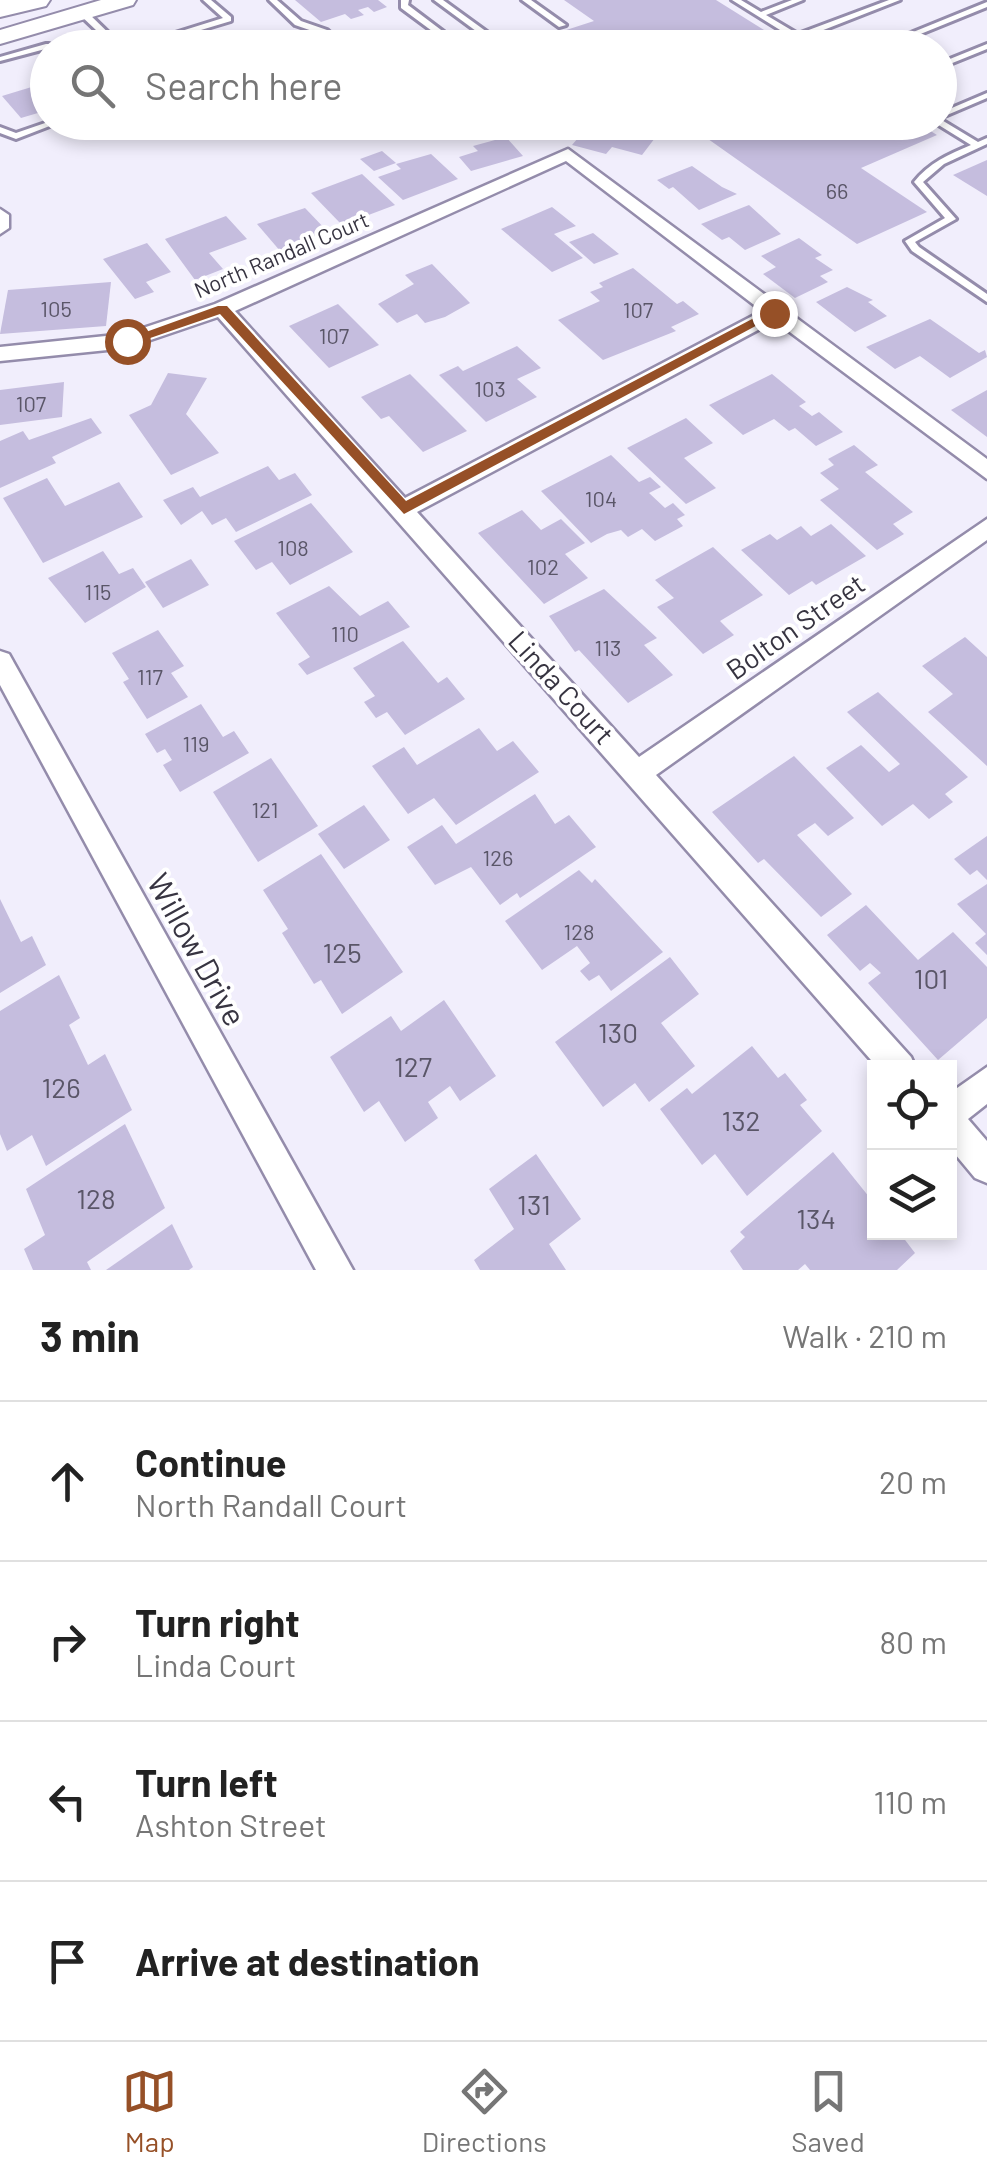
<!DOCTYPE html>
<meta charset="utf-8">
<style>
body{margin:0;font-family:Barlow,sans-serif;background:#f6f6f6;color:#222}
.controls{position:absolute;right:30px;bottom:30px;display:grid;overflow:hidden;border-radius:0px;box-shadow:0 5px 15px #0003}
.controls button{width:90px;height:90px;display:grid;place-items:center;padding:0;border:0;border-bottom:2px solid #e0e0e0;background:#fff;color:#222;font:50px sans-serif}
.stop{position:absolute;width:30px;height:30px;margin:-22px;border:8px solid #965027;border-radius:50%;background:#fff}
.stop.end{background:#965027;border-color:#fff;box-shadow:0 2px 10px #0008}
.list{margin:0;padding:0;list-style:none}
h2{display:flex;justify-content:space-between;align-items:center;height:130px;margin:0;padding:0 40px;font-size:42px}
h2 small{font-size:32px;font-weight:400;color:#767676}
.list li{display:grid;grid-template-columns:65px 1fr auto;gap:30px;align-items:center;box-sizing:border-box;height:160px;padding:0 40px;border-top:2px solid #e0e0e0}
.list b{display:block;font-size:38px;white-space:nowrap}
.list p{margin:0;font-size:32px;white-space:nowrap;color:#767676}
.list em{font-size:32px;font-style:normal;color:#767676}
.icon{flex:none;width:55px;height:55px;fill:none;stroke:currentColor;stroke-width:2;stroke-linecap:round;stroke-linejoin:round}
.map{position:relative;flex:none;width:987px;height:1270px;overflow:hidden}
.search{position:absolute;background:#fff;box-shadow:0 5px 15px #0003;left:30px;right:30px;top:30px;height:110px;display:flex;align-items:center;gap:25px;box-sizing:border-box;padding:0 35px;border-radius:55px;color:#767676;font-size:38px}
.sheet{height:770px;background:#fff}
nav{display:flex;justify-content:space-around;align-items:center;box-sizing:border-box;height:140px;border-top:2px solid #e0e0e0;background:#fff;font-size:28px;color:#767676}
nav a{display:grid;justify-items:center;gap:5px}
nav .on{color:#965027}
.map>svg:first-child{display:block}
.building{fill:#c5bdde}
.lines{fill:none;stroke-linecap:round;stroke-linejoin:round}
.lane-casing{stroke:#948cab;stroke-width:6}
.street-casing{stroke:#948cab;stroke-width:5}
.secondary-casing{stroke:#948cab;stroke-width:4}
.highway-casing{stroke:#948cab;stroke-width:4}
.lane{fill:#fff;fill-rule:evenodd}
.street{fill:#fff;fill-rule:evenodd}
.secondary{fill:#fff;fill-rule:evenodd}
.highway{fill:#fff;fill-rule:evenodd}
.route{fill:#965027}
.labels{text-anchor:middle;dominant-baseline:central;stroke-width:8;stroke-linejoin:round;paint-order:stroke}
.number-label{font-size:22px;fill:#5a5668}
.far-street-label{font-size:22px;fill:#373441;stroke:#fff}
.street-label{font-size:28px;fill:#373441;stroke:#fff}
.near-number-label{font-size:28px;fill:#5a5668}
.near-street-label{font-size:32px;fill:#373441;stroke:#fff}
</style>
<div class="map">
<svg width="987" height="1270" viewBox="0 0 987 1270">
<rect width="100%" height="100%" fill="#f1eefc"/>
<g class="building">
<polygon points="295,0 378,0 387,7 374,12 368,7 358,10 364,15 351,19 345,14 321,22"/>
<polygon points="564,0 716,0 793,48 578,48 557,33 594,21"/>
<polygon points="247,32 264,48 202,48 202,47"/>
<polygon points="48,82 48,110 21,118 2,96"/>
<polygon points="552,122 614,122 658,134 642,155 612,147 606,154 572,145 578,138 547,129"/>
<polygon points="684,122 916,122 937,135 861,168 927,212 857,244"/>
<polygon points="506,137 523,156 471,171 459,157 478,151 473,146"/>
<polygon points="382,151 396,163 374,171 360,159"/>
<polygon points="431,154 458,179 403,200 378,177 401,169 396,164"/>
<polygon points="987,160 987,196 953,175"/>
<polygon points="692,166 722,187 737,194 699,210 673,187 669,189 657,180"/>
<polygon points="362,174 395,205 342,225 311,193"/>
<polygon points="749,205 781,234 745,250 729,237 722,240 701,224"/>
<polygon points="552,207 576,226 554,234 583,258 552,272 501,229"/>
<polygon points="305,208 327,231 281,252 257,224"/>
<polygon points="226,216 247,239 209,253 223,269 195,280 165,239"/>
<polygon points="593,233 619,254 594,264 569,242"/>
<polygon points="799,238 822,255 815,258 833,270 820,276 828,282 795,298 763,274 776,267 761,256"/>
<polygon points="147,243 171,272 146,282 154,292 135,299 103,259"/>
<polygon points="432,264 470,303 445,317 425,323 417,314 397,323 378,304 414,284 405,275"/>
<polygon points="633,268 677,304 683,301 699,314 671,327 676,331 603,360 558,320 600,301 590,292 603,287 599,283"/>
<polygon points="111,282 106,326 0,334 8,290"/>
<polygon points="847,287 873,300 868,302 887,316 855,332 816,302"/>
<polygon points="338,304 379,345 329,368 289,326"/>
<polygon points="930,319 979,353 985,350 987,357 950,378 920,356 895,369 866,347"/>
<polygon points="517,346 541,368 517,379 537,397 486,422 439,375 458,366 463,371"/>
<polygon points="168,373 207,378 186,414 219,453 171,475 129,415 151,405"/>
<polygon points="410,374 467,431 423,452 389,416 381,419 361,397"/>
<polygon points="772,374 806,402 799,406 812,416 819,412 843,432 816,446 795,428 789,431 774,419 743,435 709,405"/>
<polygon points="64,382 62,417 0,425 0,390"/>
<polygon points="987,390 987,437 951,410"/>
<polygon points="91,418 102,433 52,457 56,463 0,488 0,441 23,431 29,440"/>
<polygon points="686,418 713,443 684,458 716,488 686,504 627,448"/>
<polygon points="854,445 878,465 865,472 913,512 893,524 904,534 877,550 820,500 839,489 820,473 834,465 828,459"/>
<polygon points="611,455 639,482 650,477 661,487 649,493 665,508 673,503 685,515 677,519 683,526 655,541 642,529 628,537 621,530 607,534 591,543 541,491"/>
<polygon points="268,466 279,480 295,473 312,495 236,532 226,518 212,525 202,511 181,525 163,500 193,487 200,497"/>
<polygon points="47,478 65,506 119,482 143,517 43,563 3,498"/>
<polygon points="311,503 353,552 290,585 272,562 256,570 234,541"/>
<polygon points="522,510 541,530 561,519 585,543 565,554 588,578 544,604 478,533"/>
<polygon points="831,524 866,556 816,585 812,581 789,595 741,550 770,534 777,540 801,526 811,536"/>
<polygon points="713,547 763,595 720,621 734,635 703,654 657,607 674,598 655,580"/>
<polygon points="103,551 119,574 133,568 146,587 85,623 48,578"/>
<polygon points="191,559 209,585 163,608 145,582"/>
<polygon points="329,586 360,616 388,601 410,627 307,675 298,664 310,657 276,613"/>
<polygon points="604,589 657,638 644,645 673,675 628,703 579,650 575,652 549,616"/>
<polygon points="158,630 184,666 171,673 188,697 147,719 123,682 129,679 112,653"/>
<polygon points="965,637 987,657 987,766 928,712 953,694 922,666"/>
<polygon points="403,641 438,683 447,677 465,699 405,735 387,712 376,718 364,702 375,696 353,668"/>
<polygon points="878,692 968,777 945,794 953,802 929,819 913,804 882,826 826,768 861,745 889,772 900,764 847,712"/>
<polygon points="201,704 223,737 234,731 249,753 180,792 163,765 172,760 165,749 157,753 145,734"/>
<polygon points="479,728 497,751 513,741 539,772 456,825 434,798 408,814 372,766 404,747 417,765"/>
<polygon points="794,756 854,818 828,836 815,823 797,835 852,894 821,917 764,859 758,863 712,812"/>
<polygon points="271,758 318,826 258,862 213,792"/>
<polygon points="535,794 555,824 569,815 596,847 520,898 517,893 500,905 471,867 435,885 407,847 442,825 456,844"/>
<polygon points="364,805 390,840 344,869 318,834"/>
<polygon points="987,836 987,880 977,870 970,875 954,859"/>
<polygon points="321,854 403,972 342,1014 321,980 314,984 282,933 288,929 263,890"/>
<polygon points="579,870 592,883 595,879 663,952 611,991 599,975 589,981 580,971 590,963 577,946 542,970 505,921"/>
<polygon points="987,884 987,955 975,943 986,934 957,904"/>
<polygon points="0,899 21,942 32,936 46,965 0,993"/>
<polygon points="866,905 918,960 953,932 987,967 987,1018 938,1060 868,983 881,973 870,963 860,971 827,935"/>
<polygon points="670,957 699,994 661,1023 695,1066 649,1102 635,1083 603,1107 555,1042"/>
<polygon points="59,975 80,1018 69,1025 88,1065 105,1054 132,1110 46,1166 32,1135 7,1151 0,1134 0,1011"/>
<polygon points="444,1000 496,1076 460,1101 450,1086 428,1102 438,1118 405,1142 379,1101 364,1112 330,1057 391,1016 401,1031"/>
<polygon points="752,1046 778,1078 785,1073 807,1100 800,1105 822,1131 747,1196 715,1154 702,1165 660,1109 687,1088 692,1094"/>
<polygon points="125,1124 165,1208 87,1262 91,1270 33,1270 24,1249 45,1235 26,1189"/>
<polygon points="833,1152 874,1203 874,1232 899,1232 915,1253 897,1270 810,1270 805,1264 798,1270 743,1270 730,1251 745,1237 740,1232"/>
<polygon points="536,1154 581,1219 549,1244 566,1270 480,1270 474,1260 514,1229 489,1189"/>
<polygon points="172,1224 193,1267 189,1270 106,1270"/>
</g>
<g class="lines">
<defs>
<g id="lane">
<polygon points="203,0 211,0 231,17 231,21 141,48 127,48 223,18"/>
<polygon points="269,0 277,0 301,21 327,30 347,48 338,48 321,34 295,25"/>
<polygon points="401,0 409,0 408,5 465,48 455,48 401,8"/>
<polygon points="434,0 443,0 509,48 499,48"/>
<polygon points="522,0 531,0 566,25 559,27"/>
<polygon points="732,0 741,0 761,12 792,0 803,0 766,15 798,34 889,0 900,0 803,38 819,48 809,48"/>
<polygon points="987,2 987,7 886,48 874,48"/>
<polygon points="79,10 85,10 124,48 115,48 79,14"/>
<polygon points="46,44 49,44 49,48 0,61 0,57"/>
<polygon points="987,44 987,49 940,68 940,63"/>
<polygon points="987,93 987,98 940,118 940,113"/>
<path d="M940 119 978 142 987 138V144L944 164 923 182 956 219 915 242 919 247 987 294V302L912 251 905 241 945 218 914 182C929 163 949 154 971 145L937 124Z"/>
<polygon points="48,122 60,122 16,139 0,133 0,127 16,133"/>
</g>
<g id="street">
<path d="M568 149 987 459V479L775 321 417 512 639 757 987 519V540L656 775 911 1057 916 1068H878L218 317 127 348 0 361V347L125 334 215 304ZM566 161 762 311 405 498 235 311Z"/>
<polygon points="0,209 9,215 9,228 0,234"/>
<polygon points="0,651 9,654 353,1270 316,1270 0,685"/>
<polygon points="987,1067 987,1104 968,1119 987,1141 987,1183 975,1178 950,1148 950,1093"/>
</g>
<polygon id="secondary" points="101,0 136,0 133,5 0,44 0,30"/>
<polygon id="highway" points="0,0 50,0 46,6 0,17"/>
</defs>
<use href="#lane" class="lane-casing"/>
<use href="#street" class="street-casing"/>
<use href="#secondary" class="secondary-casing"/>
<use href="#highway" class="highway-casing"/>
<use href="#lane" class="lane"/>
<use href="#street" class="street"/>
<use href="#secondary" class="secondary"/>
<use href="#highway" class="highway"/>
</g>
<polygon class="route" points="218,306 227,306 406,501 769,310 780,313 404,514 220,314 127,346 121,341"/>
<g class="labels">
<g class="number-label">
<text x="837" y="190">66</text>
<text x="56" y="308">105</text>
<text x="638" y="309">107</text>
<text x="334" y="335">107</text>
<text x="490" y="388">103</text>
<text x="31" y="403">107</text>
<text x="601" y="498">104</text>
<text x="293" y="547">108</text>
<text x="543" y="566">102</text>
<text x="98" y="591">115</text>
<text x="345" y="633">110</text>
<text x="608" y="647">113</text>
<text x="150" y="676">117</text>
<text x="196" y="743">119</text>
<text x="265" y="809">121</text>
<text x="498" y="857">126</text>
<text x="579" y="931">128</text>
</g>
<g class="far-street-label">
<text transform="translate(281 254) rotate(-23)">North Randall Court</text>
</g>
<g class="street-label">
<text transform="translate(795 626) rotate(-35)">Bolton Street</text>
<text transform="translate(562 687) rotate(48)">Linda Court</text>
</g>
<g class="near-number-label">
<text x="342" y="952">125</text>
<text x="931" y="978">101</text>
<text x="618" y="1032">130</text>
<text x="413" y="1066">127</text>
<text x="61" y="1087">126</text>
<text x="741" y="1120">132</text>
<text x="96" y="1198">128</text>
<text x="534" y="1204">131</text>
<text x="816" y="1218">134</text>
</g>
<g class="near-street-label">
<text transform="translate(198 949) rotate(61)">Willow Drive</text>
</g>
</g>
</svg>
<div class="controls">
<button><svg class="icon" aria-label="locate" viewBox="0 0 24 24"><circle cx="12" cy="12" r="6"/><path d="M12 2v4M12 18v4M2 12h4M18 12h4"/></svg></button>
<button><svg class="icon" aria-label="layers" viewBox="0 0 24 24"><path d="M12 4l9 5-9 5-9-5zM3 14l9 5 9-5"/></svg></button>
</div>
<div class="stop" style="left:127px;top:341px"></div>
<div class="stop end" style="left:774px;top:313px"></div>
<div class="search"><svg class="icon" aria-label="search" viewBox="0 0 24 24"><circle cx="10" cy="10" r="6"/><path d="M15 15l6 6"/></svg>Search here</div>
</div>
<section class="sheet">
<h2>3 min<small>Walk · 210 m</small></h2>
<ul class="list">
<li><svg class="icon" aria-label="ahead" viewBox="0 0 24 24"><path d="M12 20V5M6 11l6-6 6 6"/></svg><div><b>Continue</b><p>North Randall Court</p></div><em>20 m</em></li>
<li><svg class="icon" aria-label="right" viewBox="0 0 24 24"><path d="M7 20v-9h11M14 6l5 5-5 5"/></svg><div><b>Turn right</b><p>Linda Court</p></div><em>80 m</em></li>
<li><svg class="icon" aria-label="left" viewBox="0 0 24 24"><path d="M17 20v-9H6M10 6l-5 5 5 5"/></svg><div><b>Turn left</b><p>Ashton Street</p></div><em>110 m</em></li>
<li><svg class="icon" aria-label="arrive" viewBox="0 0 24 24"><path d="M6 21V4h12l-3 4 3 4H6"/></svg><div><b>Arrive at destination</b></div></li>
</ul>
</section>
<nav>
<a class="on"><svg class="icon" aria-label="map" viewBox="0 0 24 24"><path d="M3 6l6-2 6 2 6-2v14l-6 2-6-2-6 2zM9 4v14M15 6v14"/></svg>Map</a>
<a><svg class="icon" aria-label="directions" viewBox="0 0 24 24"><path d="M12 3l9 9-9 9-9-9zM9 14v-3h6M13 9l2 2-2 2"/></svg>Directions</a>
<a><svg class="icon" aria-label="saved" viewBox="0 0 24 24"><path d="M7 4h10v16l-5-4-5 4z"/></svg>Saved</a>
</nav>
